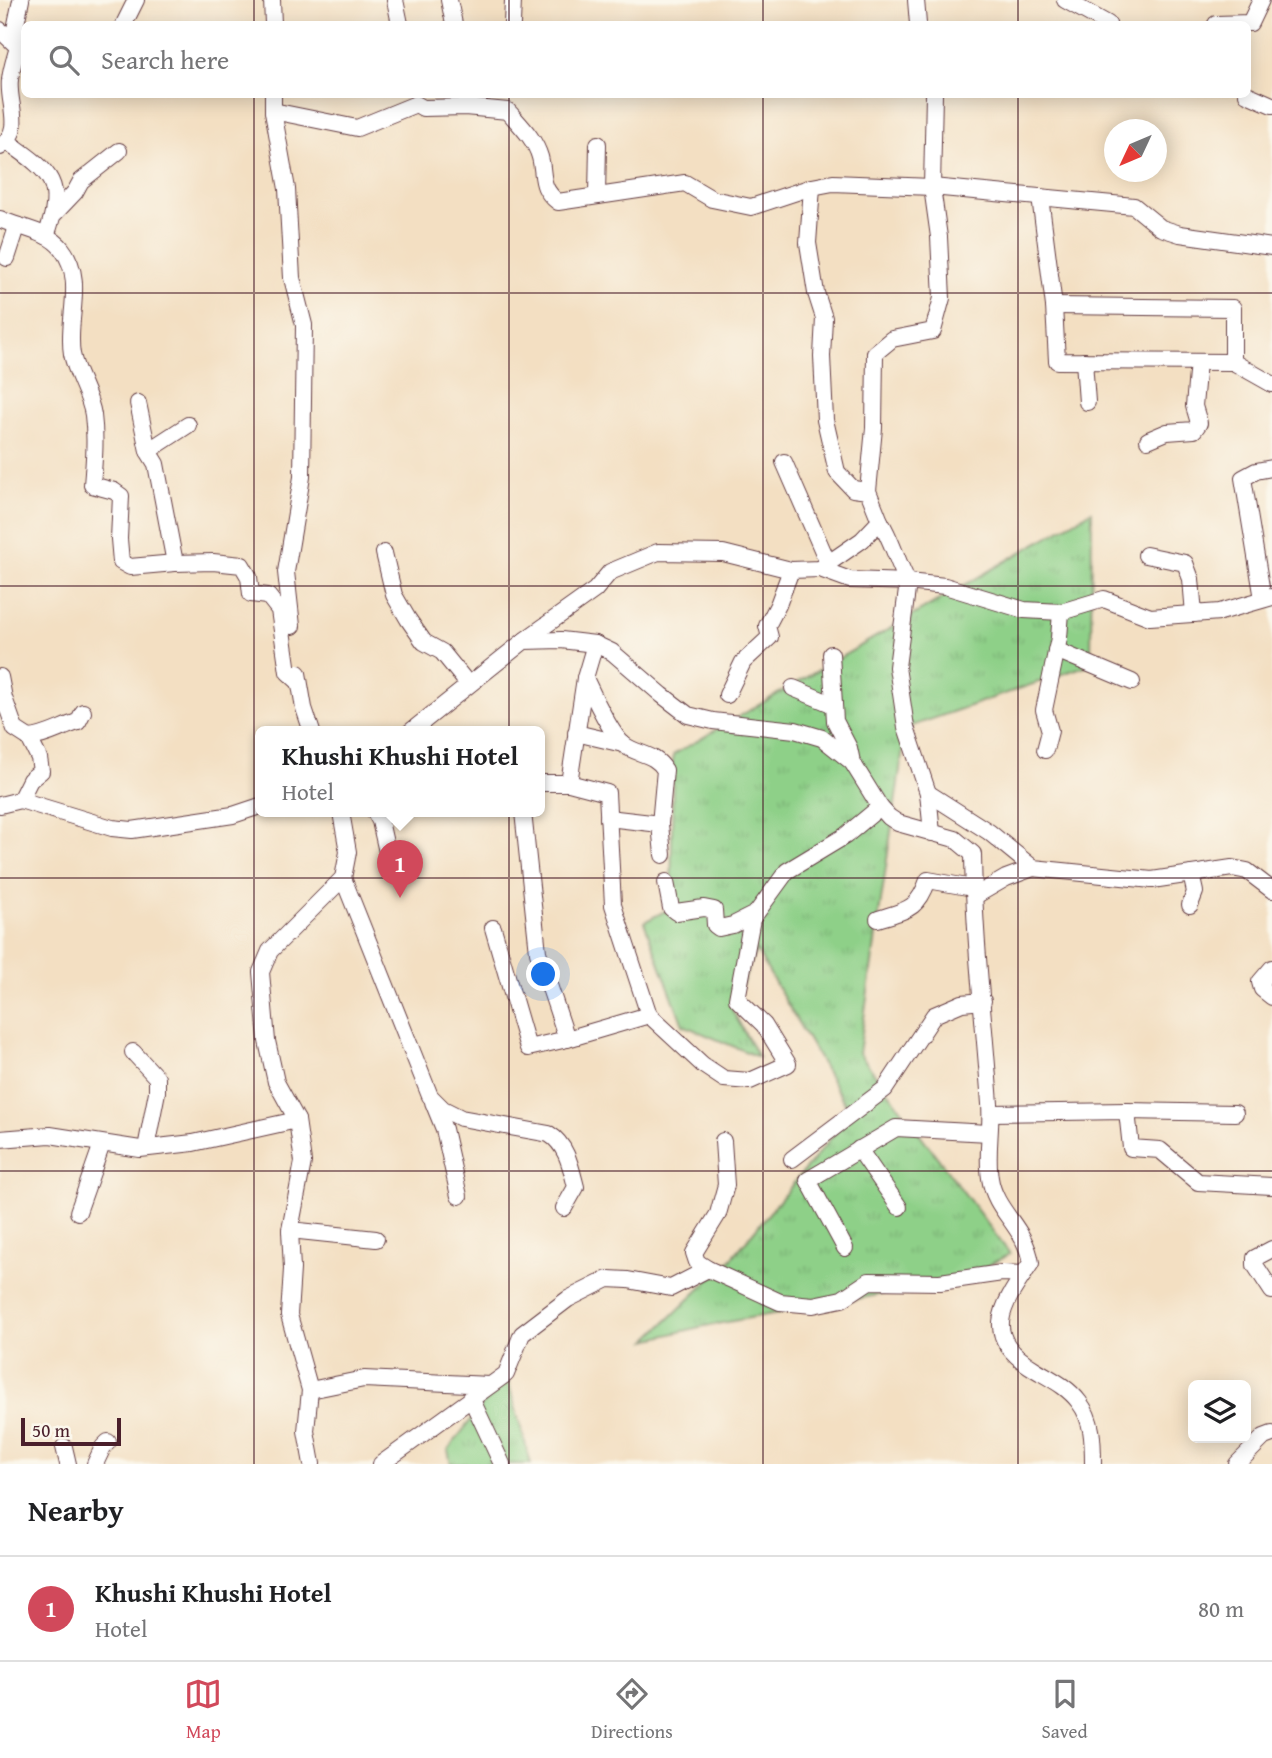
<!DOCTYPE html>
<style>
body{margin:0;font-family:"Gentium Book Plus",serif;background:#f2f2f2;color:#202124}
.controls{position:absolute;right:21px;bottom:21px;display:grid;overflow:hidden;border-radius:10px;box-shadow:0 4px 18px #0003}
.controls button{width:63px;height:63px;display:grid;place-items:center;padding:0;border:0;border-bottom:2px solid #e0e0e0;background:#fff;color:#202124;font:35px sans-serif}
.compass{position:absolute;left:1104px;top:119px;width:63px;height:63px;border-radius:50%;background:#fff;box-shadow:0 4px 18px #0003;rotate:226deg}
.scale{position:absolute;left:21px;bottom:18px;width:100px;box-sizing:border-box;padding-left:7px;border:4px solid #4a1f2b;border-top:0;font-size:19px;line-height:24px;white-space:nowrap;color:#4a1f2b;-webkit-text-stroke:5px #fbf7ec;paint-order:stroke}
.you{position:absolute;left:544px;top:975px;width:24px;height:24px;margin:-18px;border:5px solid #fff;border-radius:50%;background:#1a73e8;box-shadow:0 0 0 10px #1a73e833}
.badge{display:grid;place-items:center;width:46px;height:46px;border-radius:50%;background:#d1495b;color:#fff;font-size:23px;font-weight:700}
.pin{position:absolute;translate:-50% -58px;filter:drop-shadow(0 2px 4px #0008)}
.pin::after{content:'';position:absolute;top:37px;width:24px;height:21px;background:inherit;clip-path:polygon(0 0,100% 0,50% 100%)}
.popup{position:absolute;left:255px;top:726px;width:290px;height:91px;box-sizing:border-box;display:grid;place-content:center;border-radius:10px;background:#fff;filter:drop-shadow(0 2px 5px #0005);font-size:23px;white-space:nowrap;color:#757577}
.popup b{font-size:26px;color:#202124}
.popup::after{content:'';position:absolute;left:50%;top:100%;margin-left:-14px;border:14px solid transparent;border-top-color:#fff}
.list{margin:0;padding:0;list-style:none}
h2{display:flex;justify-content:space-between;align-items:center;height:91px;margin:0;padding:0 28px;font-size:30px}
h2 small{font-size:23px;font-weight:400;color:#757577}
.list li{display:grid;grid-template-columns:46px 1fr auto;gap:21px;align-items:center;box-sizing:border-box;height:105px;padding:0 28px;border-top:2px solid #e0e0e0}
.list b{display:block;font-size:26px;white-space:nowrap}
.list p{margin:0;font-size:23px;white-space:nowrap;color:#757577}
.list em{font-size:23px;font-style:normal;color:#757577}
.icon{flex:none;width:38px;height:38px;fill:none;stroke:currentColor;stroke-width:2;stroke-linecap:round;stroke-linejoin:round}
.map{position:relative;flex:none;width:1272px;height:1464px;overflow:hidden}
.search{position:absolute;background:#fff;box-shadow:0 4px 18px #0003;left:21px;right:21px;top:21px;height:77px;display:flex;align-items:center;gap:18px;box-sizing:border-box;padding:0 24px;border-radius:10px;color:#757577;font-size:26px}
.sheet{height:196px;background:#fff}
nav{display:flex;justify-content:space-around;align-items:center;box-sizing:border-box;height:98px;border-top:2px solid #e0e0e0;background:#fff;font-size:19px;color:#757577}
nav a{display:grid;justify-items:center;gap:4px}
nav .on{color:#d1495b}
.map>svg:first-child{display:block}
.grass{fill:url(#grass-tufts);stroke:#6c785a;stroke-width:2}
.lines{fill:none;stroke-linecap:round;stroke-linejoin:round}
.minor-casing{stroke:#633c42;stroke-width:18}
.minor{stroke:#fff;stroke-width:16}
.grid{fill:none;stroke:#4a1f2b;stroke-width:2;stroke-opacity:0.55}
</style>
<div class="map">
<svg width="1272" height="1464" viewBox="0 0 1272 1464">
<defs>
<pattern id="grass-tufts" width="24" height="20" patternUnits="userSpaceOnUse" patternTransform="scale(1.75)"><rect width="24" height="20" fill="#8ed088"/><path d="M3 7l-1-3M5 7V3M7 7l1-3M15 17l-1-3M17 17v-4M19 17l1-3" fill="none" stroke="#7cb276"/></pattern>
</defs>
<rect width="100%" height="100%" fill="#fbf7ec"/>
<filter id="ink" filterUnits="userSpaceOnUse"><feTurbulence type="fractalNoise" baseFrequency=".0143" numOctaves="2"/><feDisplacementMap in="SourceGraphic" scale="14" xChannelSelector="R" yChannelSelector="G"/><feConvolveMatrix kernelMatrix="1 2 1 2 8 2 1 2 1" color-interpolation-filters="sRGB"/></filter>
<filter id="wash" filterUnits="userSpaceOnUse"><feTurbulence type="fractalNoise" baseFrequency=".00686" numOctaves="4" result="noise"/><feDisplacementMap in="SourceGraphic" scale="28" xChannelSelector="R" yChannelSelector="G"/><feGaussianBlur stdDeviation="1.57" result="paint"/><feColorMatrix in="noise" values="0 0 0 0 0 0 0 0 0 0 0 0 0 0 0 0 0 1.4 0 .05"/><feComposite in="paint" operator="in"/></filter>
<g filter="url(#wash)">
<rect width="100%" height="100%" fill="#f3dfc2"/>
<g class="grass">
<polygon points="1092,511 1091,664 906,728 859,1053 1010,1254 961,1280 700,1327 647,1340 732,1258 851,1114 756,950 732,1010 758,1057 683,1025 644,922 671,908 673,755"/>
<polygon points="506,1374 531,1464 451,1464 448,1450"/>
</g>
</g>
<g filter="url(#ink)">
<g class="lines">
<defs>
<g id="minor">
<polyline points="272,0 273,24"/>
<polyline points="395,0 400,24"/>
<polyline points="449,0 454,24"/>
<polyline points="916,0 918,24"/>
<polyline points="1065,0 1108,24"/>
<polyline points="124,24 136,0"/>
<polyline points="512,24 513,0"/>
<polyline points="1216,24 1250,23 1261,0"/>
<polyline points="0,30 18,47 15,29 21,0"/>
<polyline points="273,94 273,111 287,189 292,278 304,325 302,477 286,572 292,626"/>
<polyline points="1247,94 1272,105"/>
<path d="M273 111 357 128 416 104 423 108 465 107 508 111C520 125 535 139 540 157 545 176 539 187 558 202L685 183 712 199 751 207 812 187 833 183 932 187 1134 206 1161 228 1180 234 1272 247"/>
<path d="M8 142C50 172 66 182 46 236"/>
<path d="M0 147C25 130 7 103 10 80 11 69 15 58 18 47L24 49"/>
<polyline points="812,187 808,243 816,293 824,318 822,356 825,420 837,472 853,489 868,491"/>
<polyline points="597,196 598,144"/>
<polyline points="1040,197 1054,306 1057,361 1233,362 1272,384"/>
<polyline points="55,213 75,192 81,181 119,151"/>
<path d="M0 219C19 228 49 231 62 249 86 280 66 319 72 354 76 375 90 394 93 415 96 438 94 462 92 485L114 491 121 496 119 539 121 562 130 567 175 563 213 562 242 565 249 577 251 594 268 596 279 610 288 672 299 682"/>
<polyline points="7,258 17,227"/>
<polyline points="1054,306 1233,308 1233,362"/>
<polyline points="1084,361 1087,402"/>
<polyline points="138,403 148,451"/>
<polyline points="1148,440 1167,432 1194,430 1199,423 1194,406 1198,362"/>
<polyline points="784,462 828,563"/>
<polyline points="384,553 394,595 408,619 424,642 442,652 468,684"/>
<polyline points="1146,555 1185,563 1191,579 1194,614"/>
<polyline points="175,563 156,464 148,451 188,425"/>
<path d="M820 569 850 580 908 582C897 562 892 540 880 521"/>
<polyline points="1263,599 1243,478 1256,471 1272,468"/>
<polyline points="525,640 595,590 610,572 658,552 723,553 791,570 820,569 862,540 880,521 868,491 874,428 875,353 892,339 933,331 942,298 939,237 932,187 934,94"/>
<polyline points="1056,650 1132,682"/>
<polyline points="831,654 835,721 849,748 852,762"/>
<polyline points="298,673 304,708 312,732"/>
<polyline points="0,677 4,698 15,729 29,738 39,758 41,771 30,780 20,800"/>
<path d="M585 678C592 693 611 735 624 745 638 755 655 753 665 770L660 824"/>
<polyline points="793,688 834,705"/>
<polyline points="727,695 743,662 770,637 767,626 778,605 791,570"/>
<path d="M410 732 524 641 561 640 595 644 612 652 662 695 688 715 713 721 795 730 822 738 852 762 880 807 889 817 898 823 955 839 973 854C974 937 984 1021 990 1104 992 1129 986 1153 990 1178 995 1212 1025 1226 1031 1263 1002 1306 979 1336 1036 1370 1051 1379 1068 1387 1079 1402 1093 1420 1093 1442 1093 1464"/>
<polyline points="576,733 623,744"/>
<path d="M29 738C46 737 61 727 78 722L83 712"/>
<polyline points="1045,750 1050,731 1044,710 1059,638 1061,612"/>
<polyline points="540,783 569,783 585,678 595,644"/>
<polyline points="569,783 607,793 613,905 649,1015 703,1065 724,1079 750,1081 788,1064 764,1025 737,999 752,919 787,871 845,836 880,807"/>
<polyline points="928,793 989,832 1033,868 1152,880 1232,868 1247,871 1272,890"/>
<polyline points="0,805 20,800 112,828 132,830 233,815 260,806"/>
<polyline points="375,812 380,821 387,852"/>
<polyline points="523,812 538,952 567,1039 649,1015"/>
<polyline points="608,818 660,824 663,855"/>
<polyline points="932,833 928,793 906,727 897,667 908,582 945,586 1024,610 1061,612 1104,599 1150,617 1220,612 1272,597"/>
<path d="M343 878 430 1096 443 1109 461 1118 549 1134C567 1145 571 1168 576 1187L564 1208"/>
<polyline points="666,882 671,908 676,912 704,908 714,910 715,925 719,928 733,925 755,914"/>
<polyline points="975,896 1006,878 1033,868"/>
<polyline points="1190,905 1195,892 1191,874"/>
<path d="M878 919C906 910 918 910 928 880L973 888"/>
<polyline points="493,928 528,1048 567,1039"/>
<polyline points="1272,968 1260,982 1262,989 1272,997"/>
<polyline points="133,1052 157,1078 157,1092 146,1148"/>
<polyline points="433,1102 444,1129 459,1196"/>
<polyline points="1127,1111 1131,1148 1160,1150 1198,1182 1272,1186"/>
<polyline points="991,1113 1127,1111 1235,1113"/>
<polyline points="0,1139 50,1135 140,1149 193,1143 297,1120"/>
<polyline points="723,1141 726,1185 718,1214 694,1253 697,1262 708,1269 780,1302 813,1305 842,1299 869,1281 940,1282 1002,1273 1024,1274"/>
<polyline points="859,1149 899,1207"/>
<polyline points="792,1159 885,1089 934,1015 962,1003 983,1001"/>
<polyline points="78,1212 102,1144"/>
<polyline points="290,1230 376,1239"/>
<polyline points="845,1248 808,1180 896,1128 989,1133"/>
<polyline points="1272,1249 1255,1258 1255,1265 1272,1291"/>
<polyline points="310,1390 364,1379 489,1385"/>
<polyline points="471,1398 502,1464"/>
<polyline points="64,1447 68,1464"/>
<polyline points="95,1464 103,1447 108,1442"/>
<polyline points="312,1464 306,1431 310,1390 289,1315 292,1269 290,1230 303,1162 297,1120 276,1082 267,1041 261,972 270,951 343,878 348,852 341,812"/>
<polyline points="381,1464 506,1374 522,1334 568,1299 608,1279 628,1280 671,1288 708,1269"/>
<polyline points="1237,1464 1264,1437 1272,1434"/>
</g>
</defs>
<use href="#minor" class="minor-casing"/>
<use href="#minor" class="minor"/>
</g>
</g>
<path class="grid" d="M254 0V24M509 0V24M763 0V24M1018 0V24M254 94V1464M509 94V1464M763 94V1464M1018 94V1464M0 293H1272M0 586H1272M0 878H1272M0 1171H1272"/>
</svg>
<div class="controls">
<button><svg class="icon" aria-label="layers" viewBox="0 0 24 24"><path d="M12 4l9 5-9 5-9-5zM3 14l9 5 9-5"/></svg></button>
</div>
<svg class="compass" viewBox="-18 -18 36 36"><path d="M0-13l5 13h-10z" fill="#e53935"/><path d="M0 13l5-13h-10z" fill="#757577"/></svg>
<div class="scale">50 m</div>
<div class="you"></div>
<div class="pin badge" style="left:400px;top:898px">1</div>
<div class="popup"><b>Khushi Khushi Hotel</b>Hotel</div>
<div class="search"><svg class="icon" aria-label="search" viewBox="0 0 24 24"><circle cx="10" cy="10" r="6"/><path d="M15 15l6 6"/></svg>Search here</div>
</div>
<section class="sheet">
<h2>Nearby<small></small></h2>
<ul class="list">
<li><span class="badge">1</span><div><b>Khushi Khushi Hotel</b><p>Hotel</p></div><em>80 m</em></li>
</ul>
</section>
<nav>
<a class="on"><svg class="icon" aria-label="map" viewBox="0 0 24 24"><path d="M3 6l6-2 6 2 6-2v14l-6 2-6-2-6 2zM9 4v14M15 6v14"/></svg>Map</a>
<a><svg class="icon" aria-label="directions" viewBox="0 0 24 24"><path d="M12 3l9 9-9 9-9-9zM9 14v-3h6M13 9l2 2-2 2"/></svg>Directions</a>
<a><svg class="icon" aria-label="saved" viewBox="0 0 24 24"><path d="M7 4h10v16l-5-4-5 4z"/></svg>Saved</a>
</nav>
